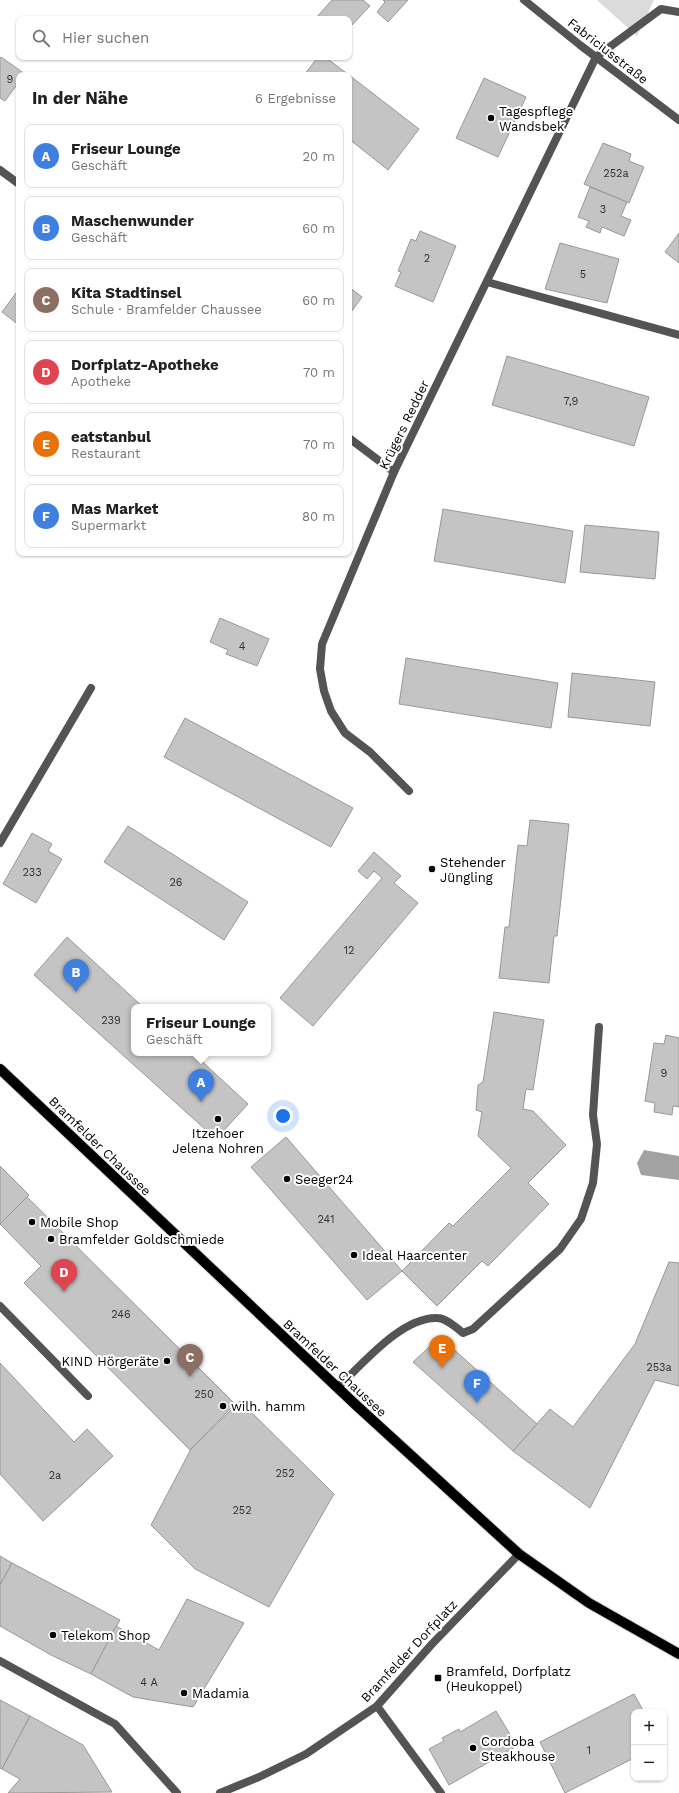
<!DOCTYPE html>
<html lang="de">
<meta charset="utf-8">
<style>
body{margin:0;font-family:"Work Sans",sans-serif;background:#f6f6f6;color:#202124}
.controls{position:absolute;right:12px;bottom:12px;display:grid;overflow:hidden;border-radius:8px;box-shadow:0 1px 3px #0004}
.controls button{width:36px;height:36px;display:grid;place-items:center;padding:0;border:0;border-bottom:1px solid #e0e0e0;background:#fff;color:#202124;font:20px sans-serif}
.you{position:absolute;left:283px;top:1116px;width:14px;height:14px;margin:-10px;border:3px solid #fff;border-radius:50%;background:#1a73e8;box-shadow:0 0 0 6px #1a73e833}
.badge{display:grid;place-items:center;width:26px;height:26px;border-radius:50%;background:#000;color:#fff;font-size:13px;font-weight:700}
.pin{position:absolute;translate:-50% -33px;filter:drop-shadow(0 1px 2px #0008)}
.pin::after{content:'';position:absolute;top:21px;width:14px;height:12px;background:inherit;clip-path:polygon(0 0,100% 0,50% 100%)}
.popup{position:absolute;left:131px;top:1004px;width:140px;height:52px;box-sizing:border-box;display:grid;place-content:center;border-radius:8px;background:#fff;filter:drop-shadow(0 1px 3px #0005);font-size:13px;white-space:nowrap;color:#757577}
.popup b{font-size:15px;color:#202124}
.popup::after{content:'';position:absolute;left:50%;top:100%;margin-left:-8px;border:8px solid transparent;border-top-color:#fff}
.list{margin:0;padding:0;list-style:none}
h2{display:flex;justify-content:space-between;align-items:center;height:52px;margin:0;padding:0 16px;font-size:17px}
h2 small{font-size:13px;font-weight:400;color:#757577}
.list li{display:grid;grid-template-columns:26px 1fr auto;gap:12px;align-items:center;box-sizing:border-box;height:64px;margin:0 8px 8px;padding:0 8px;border:1px solid #e0e0e0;border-radius:8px}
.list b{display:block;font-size:15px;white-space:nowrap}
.list p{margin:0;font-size:13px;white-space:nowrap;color:#757577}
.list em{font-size:13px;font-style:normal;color:#757577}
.icon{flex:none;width:22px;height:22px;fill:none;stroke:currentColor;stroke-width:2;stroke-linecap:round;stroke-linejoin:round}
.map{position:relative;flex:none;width:679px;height:1793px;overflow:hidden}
.search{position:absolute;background:#fff;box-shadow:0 1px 3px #0004;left:16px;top:16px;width:336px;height:44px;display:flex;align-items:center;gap:10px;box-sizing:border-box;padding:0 14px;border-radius:8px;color:#757577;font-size:15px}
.panel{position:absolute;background:#fff;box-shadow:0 1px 3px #0004;left:16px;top:72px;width:336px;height:484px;border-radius:8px}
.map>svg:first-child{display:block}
.green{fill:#dbdbdb}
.water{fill:#a2a2a2}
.building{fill:#c4c4c4;stroke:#989898}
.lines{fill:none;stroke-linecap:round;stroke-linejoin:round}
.primary-casing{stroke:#dbdbdb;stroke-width:12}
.service{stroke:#545454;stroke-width:8}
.pedestrian{stroke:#545454;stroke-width:8}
.minor{stroke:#545454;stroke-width:8}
.tertiary{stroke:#545454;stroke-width:8}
.primary{stroke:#000;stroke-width:10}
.poi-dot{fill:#000;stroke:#fff;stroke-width:1.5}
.labels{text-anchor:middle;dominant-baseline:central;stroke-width:4;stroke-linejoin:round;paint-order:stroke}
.number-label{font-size:11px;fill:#313131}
.street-label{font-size:13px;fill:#000;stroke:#fff}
.poi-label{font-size:13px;fill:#000;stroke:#fff;text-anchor:start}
</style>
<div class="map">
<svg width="679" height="1793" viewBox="0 0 679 1793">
<rect width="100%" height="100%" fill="#fff"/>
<polygon class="green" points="597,0 654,0 637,36"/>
<polygon class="water" points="644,1150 679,1156 679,1180 641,1175 637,1163"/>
<g class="building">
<polygon points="332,0 363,0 370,6 352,25 349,23 349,19 315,19"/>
<polygon points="383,0 408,0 388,22 377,12 385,2"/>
<polygon points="1,57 25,74 19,75 19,82 5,101 0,98 0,59"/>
<polygon points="318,57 325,57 349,75 304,75"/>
<polygon points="349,75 419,129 388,170 349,139"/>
<polygon points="484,78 526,97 498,157 456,138"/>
<polygon points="603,143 631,154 629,161 644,167 629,203 584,184"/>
<polygon points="590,187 627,202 621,216 631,220 624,236 602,227 600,233 586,227 589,221 578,217"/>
<polygon points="420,231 456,246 433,302 395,286 401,272 398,271 411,239 416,241"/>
<polygon points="679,233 679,263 665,252"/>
<polygon points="560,243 619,259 607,303 545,289"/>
<polygon points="349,287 362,297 349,315"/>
<polygon points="19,289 19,325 2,312"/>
<polygon points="507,356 649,397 634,446 492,405"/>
<polygon points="443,509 573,531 565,583 434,561"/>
<polygon points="585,525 659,532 655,579 580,572"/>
<polygon points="220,618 269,639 257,666 226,654 228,650 210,642"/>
<polygon points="406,658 558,683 551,728 399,704"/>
<polygon points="572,673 655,682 650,726 568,717"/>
<polygon points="185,718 353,808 331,847 164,757"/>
<polygon points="530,820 569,824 557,936 554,936 549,983 499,978 505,927 509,927 518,845 527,846"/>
<polygon points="128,826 248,902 224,940 104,862"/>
<polygon points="32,833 52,844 48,851 62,859 36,903 3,884"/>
<polygon points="374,852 401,876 394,883 418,903 313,1026 280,998 382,878 374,871 367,879 358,871"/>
<polygon points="67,937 143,1007 134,1007 134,1053 193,1053 248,1104 216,1139 34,975"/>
<polygon points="494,1012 544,1020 533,1090 526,1089 523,1109 533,1111 566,1145 528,1183 549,1204 488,1266 482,1261 437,1306 402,1271 449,1223 453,1226 511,1168 478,1136 482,1112 476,1110 478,1085 483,1082"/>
<polygon points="666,1035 679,1038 679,1107 673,1106 672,1115 654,1112 655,1103 645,1101 654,1043 664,1044"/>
<polygon points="286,1137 402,1271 367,1300 251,1167"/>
<polygon points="0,1166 29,1195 0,1224"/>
<polygon points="27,1197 235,1404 190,1450 24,1283 41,1266 0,1224"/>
<polygon points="669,1262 679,1263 679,1386 655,1380 590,1508 513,1451 550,1409 573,1427 635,1344"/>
<polygon points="440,1337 537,1424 513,1451 413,1362"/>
<polygon points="0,1363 74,1442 87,1429 113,1456 43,1521 0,1474"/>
<polygon points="240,1401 334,1494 269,1607 195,1569 151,1525 191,1449"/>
<polygon points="0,1556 12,1563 0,1585"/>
<polygon points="12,1563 120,1620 91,1674 51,1655 0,1626 0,1585"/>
<polygon points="187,1599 244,1623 193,1707 133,1697 91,1674 116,1626 159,1650"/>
<polygon points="634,1694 644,1712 634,1712 634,1758 565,1793 540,1742"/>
<polygon points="0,1700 30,1716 2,1769 0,1768"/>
<polygon points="496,1711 517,1746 449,1785 429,1749 444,1741 442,1738 459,1729 460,1732"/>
<polygon points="30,1716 83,1745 112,1792 8,1793 20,1779 2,1769"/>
</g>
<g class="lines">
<defs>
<polyline id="primary" points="0,1069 357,1406 519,1554 589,1603 679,1654"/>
</defs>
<use href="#primary" class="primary-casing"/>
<g class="service">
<polyline points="487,282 679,335"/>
<polyline points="0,843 91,688"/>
<polyline points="0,1306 88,1396"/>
<path d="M337 1388C362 1365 401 1317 437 1318 446 1318 457 1328 463 1333L473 1329 560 1249 581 1219 593 1183 597 1144 593 1115 599 1027"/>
<polyline points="377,1706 441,1793"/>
</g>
<polyline class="pedestrian" points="0,1661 115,1724 177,1793"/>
<g class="minor">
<polyline points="0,170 19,184"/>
<polyline points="349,438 394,472"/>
<polyline points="409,791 370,752 345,733 331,711 324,691 320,669 322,644 394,472 596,57 661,9 679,12"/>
</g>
<g class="tertiary">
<polyline points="524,0 580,45 679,120"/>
<polyline points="220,1793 259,1777 306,1754 377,1706 432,1644 519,1554"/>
</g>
<use href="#primary" class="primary"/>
</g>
<g class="poi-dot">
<circle cx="491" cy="118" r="4"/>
<circle cx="432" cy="869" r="4"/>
<circle cx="218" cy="1119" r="4"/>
<circle cx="287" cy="1179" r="4"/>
<circle cx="32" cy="1222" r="4"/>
<circle cx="51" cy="1239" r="4"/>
<circle cx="354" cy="1255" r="4"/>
<circle cx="167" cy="1361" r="4"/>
<circle cx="223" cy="1406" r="4"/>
<circle cx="53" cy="1635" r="4"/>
<rect x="434" y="1674" width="8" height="8" rx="2"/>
<circle cx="184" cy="1693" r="4"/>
<circle cx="473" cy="1748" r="4"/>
</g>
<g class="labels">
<g class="number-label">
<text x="10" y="79">9</text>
<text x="616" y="173">252a</text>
<text x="603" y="209">3</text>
<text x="427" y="258">2</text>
<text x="583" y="274">5</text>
<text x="571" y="401">7,9</text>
<text x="242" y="646">4</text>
<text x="32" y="872">233</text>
<text x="176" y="882">26</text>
<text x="349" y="950">12</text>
<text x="111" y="1020">239</text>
<text x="664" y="1073">9</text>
<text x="326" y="1219">241</text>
<text x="121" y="1314">246</text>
<text x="659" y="1367">253a</text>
<text x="204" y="1394">250</text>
<text x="285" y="1473">252</text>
<text x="55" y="1475">2a</text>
<text x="242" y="1510">252</text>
<text x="149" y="1682">4 A</text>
<text x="589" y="1750">1</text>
</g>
<g class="street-label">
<text transform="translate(608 51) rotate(38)">Fabriciusstraße</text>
<text transform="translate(404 425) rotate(-64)">Krügers Redder</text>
<text transform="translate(100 1146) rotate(44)">Bramfelder Chaussee</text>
<text transform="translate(335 1368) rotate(43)">Bramfelder Chaussee</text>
<text transform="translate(409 1651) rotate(-47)">Bramfelder Dorfplatz</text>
</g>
<g class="poi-label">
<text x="499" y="111">Tagespflege<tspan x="499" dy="15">Wandsbek</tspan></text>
<text x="440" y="862">Stehender<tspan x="440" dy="15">Jüngling</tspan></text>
<text x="218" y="1133" text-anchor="middle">Itzehoer<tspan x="218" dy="15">Jelena Nohren</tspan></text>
<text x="295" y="1179">Seeger24</text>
<text x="40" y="1222">Mobile Shop</text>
<text x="59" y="1239">Bramfelder Goldschmiede</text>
<text x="362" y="1255">Ideal Haarcenter</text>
<text x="159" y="1361" text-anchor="end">KIND Hörgeräte</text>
<text x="231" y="1406">wilh. hamm</text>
<text x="61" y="1635">Telekom Shop</text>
<text x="446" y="1671">Bramfeld, Dorfplatz<tspan x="446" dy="15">(Heukoppel)</tspan></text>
<text x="192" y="1693">Madamia</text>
<text x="481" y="1741">Cordoba<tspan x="481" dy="15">Steakhouse</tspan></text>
</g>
</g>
</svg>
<div class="controls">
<button>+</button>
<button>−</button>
</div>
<div class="you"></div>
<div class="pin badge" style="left:201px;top:1102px;background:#3f7fe0">A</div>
<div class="popup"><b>Friseur Lounge</b>Geschäft</div>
<div class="pin badge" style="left:76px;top:992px;background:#3f7fe0">B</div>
<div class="pin badge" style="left:190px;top:1377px;background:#8d6e63">C</div>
<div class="pin badge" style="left:64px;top:1292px;background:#e0444e">D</div>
<div class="pin badge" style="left:442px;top:1368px;background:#e8710a">E</div>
<div class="pin badge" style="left:477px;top:1403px;background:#3f7fe0">F</div>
<div class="search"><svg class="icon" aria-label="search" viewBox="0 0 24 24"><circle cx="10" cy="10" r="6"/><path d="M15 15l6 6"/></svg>Hier suchen</div>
<section class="panel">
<h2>In der Nähe<small>6 Ergebnisse</small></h2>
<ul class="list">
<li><span class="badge" style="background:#3f7fe0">A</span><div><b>Friseur Lounge</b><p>Geschäft</p></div><em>20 m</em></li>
<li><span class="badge" style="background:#3f7fe0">B</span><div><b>Maschenwunder</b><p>Geschäft</p></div><em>60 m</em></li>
<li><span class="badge" style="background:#8d6e63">C</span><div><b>Kita Stadtinsel</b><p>Schule · Bramfelder Chaussee</p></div><em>60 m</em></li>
<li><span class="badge" style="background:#e0444e">D</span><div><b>Dorfplatz-Apotheke</b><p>Apotheke</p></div><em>70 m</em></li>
<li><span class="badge" style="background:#e8710a">E</span><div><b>eatstanbul</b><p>Restaurant</p></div><em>70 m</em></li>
<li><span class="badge" style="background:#3f7fe0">F</span><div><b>Mas Market</b><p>Supermarkt</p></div><em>80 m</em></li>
</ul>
</section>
</div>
